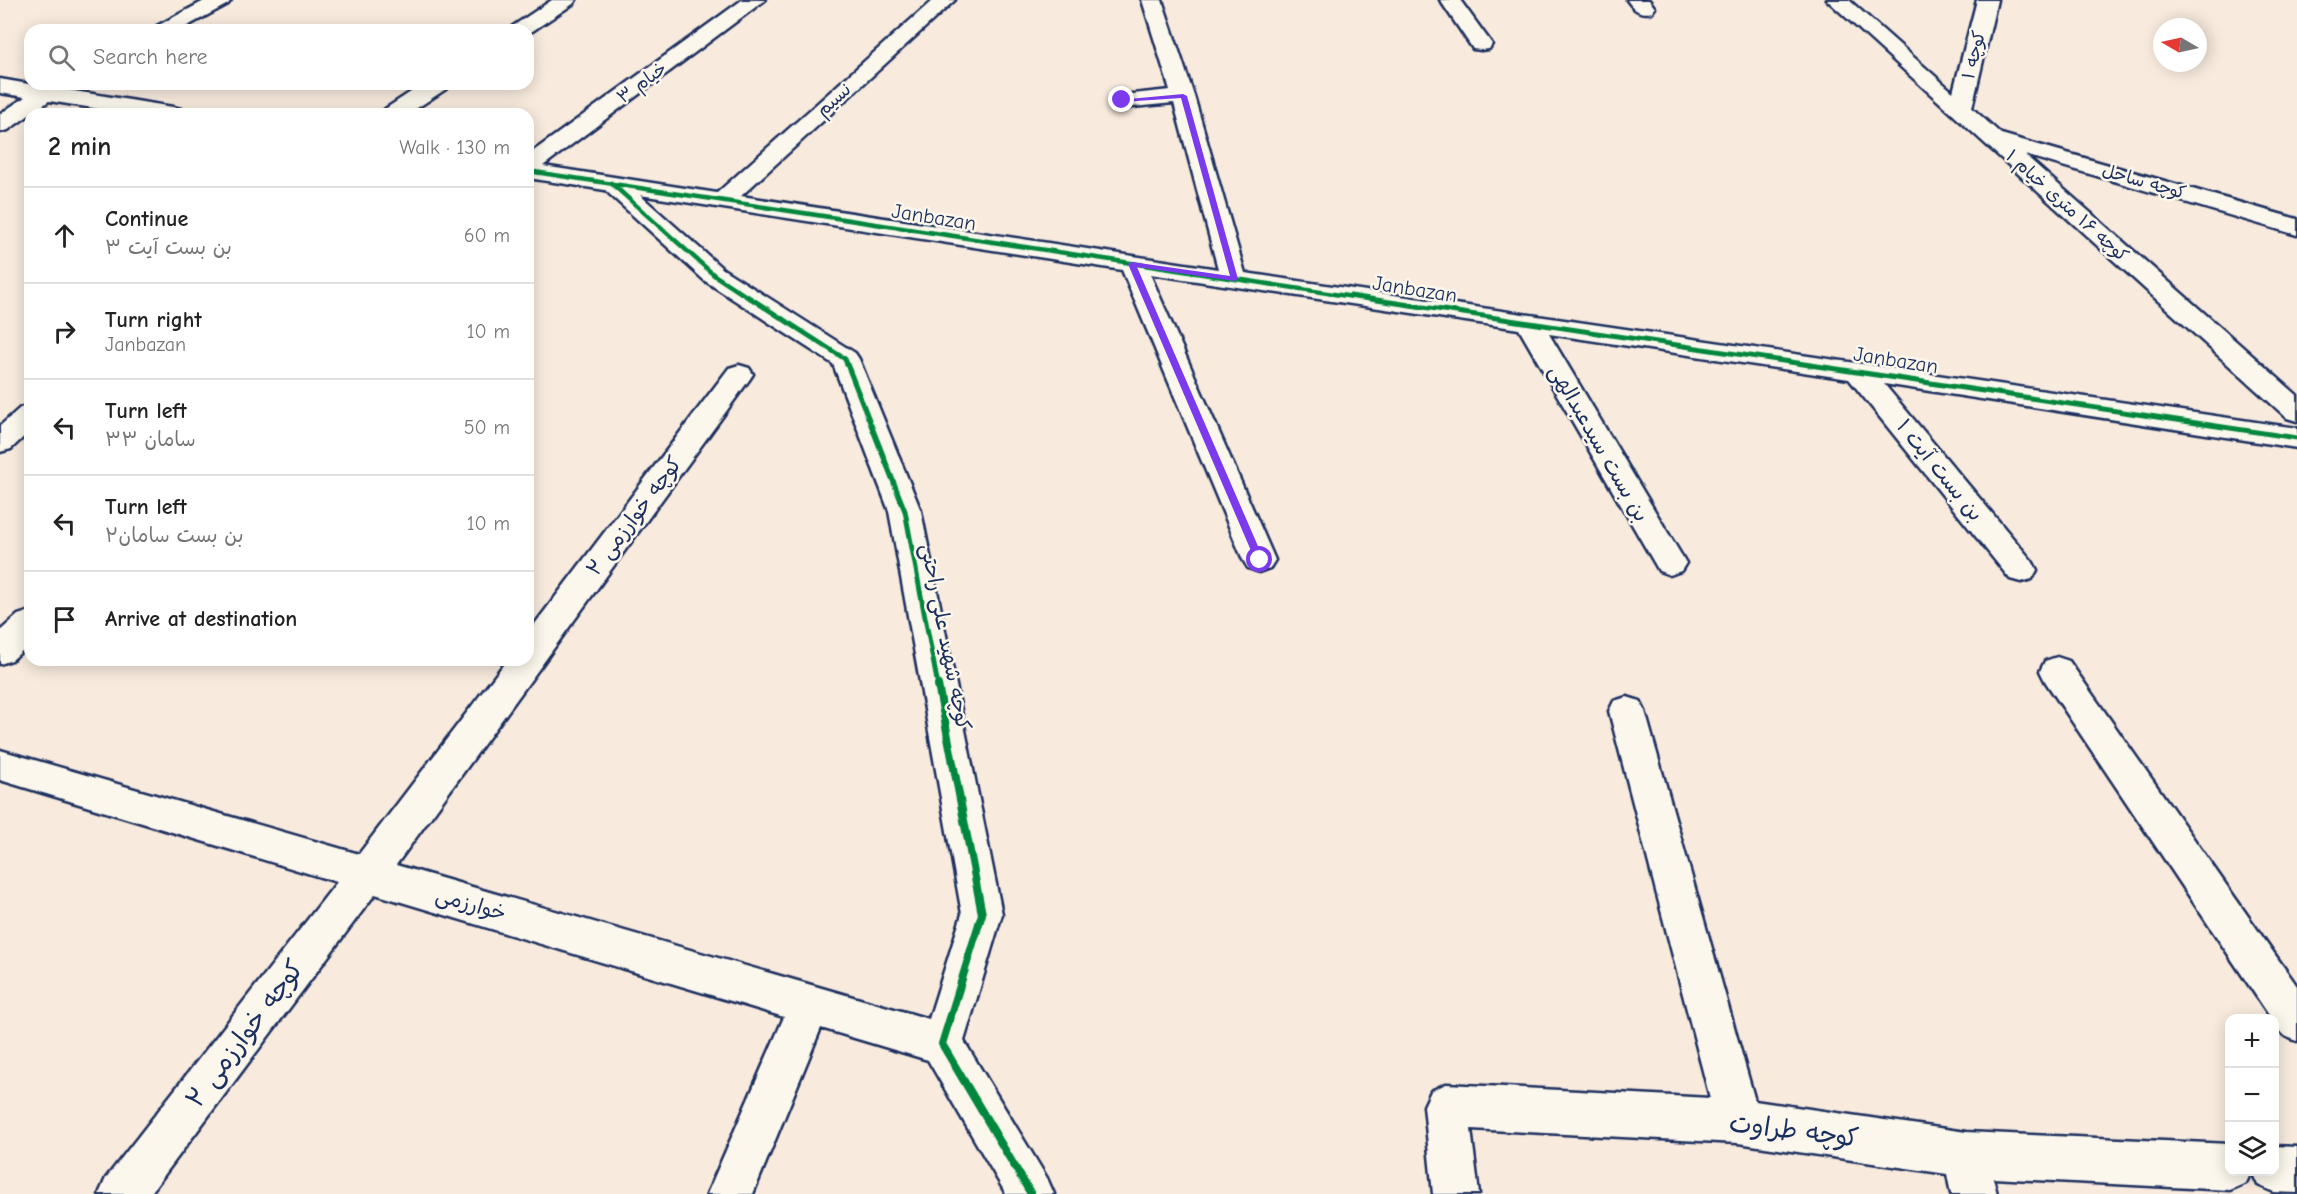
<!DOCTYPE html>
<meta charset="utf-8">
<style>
body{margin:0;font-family:"Comic Neue","Playpen Sans Arabic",sans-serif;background:#f6f6f6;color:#222}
.controls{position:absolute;right:18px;bottom:18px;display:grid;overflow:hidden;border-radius:12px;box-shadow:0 3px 15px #0003}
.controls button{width:54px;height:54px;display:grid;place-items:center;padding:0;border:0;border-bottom:2px solid #e0e0e0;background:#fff;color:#222;font:30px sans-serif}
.compass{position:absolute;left:2153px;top:18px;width:54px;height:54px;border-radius:50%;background:#fff;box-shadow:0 3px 15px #0003;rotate:279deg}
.stop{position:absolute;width:18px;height:18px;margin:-14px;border:4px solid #7c3aed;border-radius:50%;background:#fff}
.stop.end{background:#7c3aed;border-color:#fff;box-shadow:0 2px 6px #0008}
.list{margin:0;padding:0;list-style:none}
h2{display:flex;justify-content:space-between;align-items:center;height:78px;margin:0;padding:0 24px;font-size:26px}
h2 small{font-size:20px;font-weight:400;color:#767676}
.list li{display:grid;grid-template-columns:39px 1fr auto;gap:18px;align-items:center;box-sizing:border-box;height:96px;padding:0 24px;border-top:2px solid #e0e0e0}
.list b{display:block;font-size:22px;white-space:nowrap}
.list p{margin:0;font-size:20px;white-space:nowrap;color:#767676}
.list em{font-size:20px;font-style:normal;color:#767676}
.icon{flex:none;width:33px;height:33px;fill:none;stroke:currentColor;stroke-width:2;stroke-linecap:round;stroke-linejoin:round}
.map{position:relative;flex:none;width:2297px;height:1194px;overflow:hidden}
.search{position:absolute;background:#fff;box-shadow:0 3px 15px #0003;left:24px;top:24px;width:510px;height:66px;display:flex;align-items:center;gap:15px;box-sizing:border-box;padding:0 21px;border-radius:18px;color:#767676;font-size:22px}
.panel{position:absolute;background:#fff;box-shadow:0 3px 15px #0003;left:24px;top:108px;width:510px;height:558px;border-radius:18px}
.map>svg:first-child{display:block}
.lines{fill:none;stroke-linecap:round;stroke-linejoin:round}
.minor-casing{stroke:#1b2f5e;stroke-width:5}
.minor{fill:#fbf7ec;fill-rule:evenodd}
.cycleway-far2-casing{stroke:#fbf7ec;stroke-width:8}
.cycleway-far1-casing{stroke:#fbf7ec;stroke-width:9}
.cycleway-casing{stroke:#fbf7ec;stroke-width:11}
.cycleway-far2{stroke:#00873e;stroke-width:4.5}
.cycleway-far1{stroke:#00873e;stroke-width:5}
.cycleway{stroke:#00873e;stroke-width:8}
.route{fill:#7c3aed}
.labels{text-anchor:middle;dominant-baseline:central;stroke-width:5;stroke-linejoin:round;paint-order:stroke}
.far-street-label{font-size:18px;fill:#1b2f5e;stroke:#fbf7ec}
.street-label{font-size:21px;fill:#1b2f5e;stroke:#fbf7ec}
.near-street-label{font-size:26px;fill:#1b2f5e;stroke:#fbf7ec}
</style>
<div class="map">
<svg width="2297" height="1194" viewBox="0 0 2297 1194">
<rect width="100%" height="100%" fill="#f8eadd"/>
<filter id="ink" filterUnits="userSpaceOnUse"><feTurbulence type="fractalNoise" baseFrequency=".0167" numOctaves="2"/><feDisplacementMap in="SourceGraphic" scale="12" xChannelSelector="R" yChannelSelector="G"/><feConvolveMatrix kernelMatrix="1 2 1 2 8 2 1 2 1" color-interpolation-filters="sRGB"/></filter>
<g filter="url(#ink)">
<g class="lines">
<defs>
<g id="minor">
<polygon points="206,0 231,0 228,4 180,30 154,30 157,26"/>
<polygon points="552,0 576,0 573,4 528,34 528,30 510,30 513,26"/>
<polygon points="742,0 765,0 543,166 717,193 933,0 955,0 741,196 1218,269 1174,103 1122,108 1114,106 1111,101 1114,96 1170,90 1142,0 1162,0 1194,96 1245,273 2297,428 2297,448 1884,384 2032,561 2037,570 2032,579 2021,582 2010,579 1849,379 1549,334 1686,563 1681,571 1670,575 1659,571 1519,329 1150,274 1275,560 1270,568 1259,572 1248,568 1243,560 1122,270 640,195 723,269 855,353 859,359 921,511 1002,914 964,1041 1047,1178 1054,1194 1006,1194 928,1060 821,1028 753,1194 707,1194 784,1017 375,894 150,1194 99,1194 106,1178 337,882 0,780 0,750 359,854 507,660 528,660 528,633 729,368 739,365 749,368 753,374 749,380 396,865 929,1019 962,914 889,511 833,364 705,281 605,190 528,178 528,155"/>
<polygon points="1440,0 1460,0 1492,44 1489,49 1481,50 1473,49"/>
<path d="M1627 0H1649L1655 8 1652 12C1640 15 1634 10 1627 0Z"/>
<polygon points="1827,0 1849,0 1953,92 1977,0 1997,0 1972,108 2001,134 2297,219 2297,235 2025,155 2297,395 2297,421 2287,418"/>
<polygon points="0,79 40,86 60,84 62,89 173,107 181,109 184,114 131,114 49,101 8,130 0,132 0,114 25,97 0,93"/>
<polygon points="423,84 449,84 446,89 408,114 382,114 385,109"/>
<polygon points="30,405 30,431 11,449 0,452 0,426 20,408"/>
<polygon points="30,611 30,644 12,660 0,664 0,631 18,615"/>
<path d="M2057 657 2069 661 2297 986V1041C2286 1037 2274 1032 2274 1018H2271L2045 681 2040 671 2045 661Z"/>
<polygon points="1627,697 1640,701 1645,711 1755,1101 1966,1132 2230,1144 2230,1172 2251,1172 2246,1183 2230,1190 1993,1178 1997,1194 1951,1194 1947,1174 1738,1143 1471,1129 1479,1194 1433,1194 1424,1106 1431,1091 1446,1084 1710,1098 1609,711 1614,701"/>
<polygon points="2274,1146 2297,1147 2297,1193 2274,1192 2258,1185 2252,1172 2274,1172"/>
</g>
</defs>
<use href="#minor" class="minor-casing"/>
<use href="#minor" class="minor"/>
<defs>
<g id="cycleway-far2">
<polyline points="528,171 1360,298"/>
<polyline points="611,183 714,275 749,298"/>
</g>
<g id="cycleway-far1">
<polyline points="747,296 845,359 905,511 938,686"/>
<polyline points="1350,296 2297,438"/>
</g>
<polyline id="cycleway" points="938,685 982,914 942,1044 1031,1194"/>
</defs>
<use href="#cycleway-far2" class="cycleway-far2-casing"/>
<use href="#cycleway-far1" class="cycleway-far1-casing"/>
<use href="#cycleway" class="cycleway-casing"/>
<use href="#cycleway-far2" class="cycleway-far2"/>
<use href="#cycleway-far1" class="cycleway-far1"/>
<use href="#cycleway" class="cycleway"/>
</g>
</g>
<polygon class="route" points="1183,94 1187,96 1238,279 1234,281 1137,267 1264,560 1260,563 1255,560 1128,264 1132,262 1230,276 1181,98 1122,102 1118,100"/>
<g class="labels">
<g class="far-street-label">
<text transform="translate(1974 55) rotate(-76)">کوچه ۱</text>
<text transform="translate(642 83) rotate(-36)">۳ خیام</text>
<text transform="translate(834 100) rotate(-42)">نسیم</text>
<text transform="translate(2144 182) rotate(16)">کوچه ساحل</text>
<text transform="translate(2067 206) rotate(42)">۱ کوچه ۱۶ متری خیام</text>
</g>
<g class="street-label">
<text transform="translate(934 217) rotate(9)">Janbazan</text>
<text transform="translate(1415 289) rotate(9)">Janbazan</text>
<text transform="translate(1896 360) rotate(9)">Janbazan</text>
<text transform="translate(1599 443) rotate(60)">بن بست سیدعبدالهی</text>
<text transform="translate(1940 470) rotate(51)">۱ بن بست آیت</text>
<text transform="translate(634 516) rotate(-53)">کوچه خوارزمی ۲</text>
<text transform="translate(946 637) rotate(79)">کوچه شهید علی راحتی</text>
<text transform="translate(471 904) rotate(16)">خوارزمی</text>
</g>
<g class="near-street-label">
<text transform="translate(245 1034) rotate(-53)">۲ کوچه خوارزمی</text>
<text transform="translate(1794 1131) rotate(7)">کوچه طراوت</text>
</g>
</g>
</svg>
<div class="controls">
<button>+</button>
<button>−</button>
<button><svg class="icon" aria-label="layers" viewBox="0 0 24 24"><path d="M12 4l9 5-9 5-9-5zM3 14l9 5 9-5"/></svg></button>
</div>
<svg class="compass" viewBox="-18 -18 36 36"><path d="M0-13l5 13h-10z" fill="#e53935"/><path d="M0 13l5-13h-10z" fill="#767676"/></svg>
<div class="stop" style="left:1260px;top:560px"></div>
<div class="stop end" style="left:1122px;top:100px"></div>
<div class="search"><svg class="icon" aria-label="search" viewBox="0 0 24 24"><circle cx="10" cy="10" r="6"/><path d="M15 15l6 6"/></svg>Search here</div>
<section class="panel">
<h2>2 min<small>Walk · 130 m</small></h2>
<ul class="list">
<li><svg class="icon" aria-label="ahead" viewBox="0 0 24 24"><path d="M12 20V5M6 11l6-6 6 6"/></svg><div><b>Continue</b><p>بن بست آیت ۳</p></div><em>60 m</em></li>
<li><svg class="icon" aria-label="right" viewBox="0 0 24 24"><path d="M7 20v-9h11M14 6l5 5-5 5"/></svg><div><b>Turn right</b><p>Janbazan</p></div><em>10 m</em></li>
<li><svg class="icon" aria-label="left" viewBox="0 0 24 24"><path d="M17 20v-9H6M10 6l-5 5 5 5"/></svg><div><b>Turn left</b><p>۳۳ سامان</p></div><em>50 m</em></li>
<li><svg class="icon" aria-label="left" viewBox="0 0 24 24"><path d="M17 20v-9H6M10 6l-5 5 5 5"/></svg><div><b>Turn left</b><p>بن بست سامان۲</p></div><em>10 m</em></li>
<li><svg class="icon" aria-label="arrive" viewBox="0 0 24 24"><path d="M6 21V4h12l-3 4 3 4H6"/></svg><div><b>Arrive at destination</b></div></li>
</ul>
</section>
</div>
